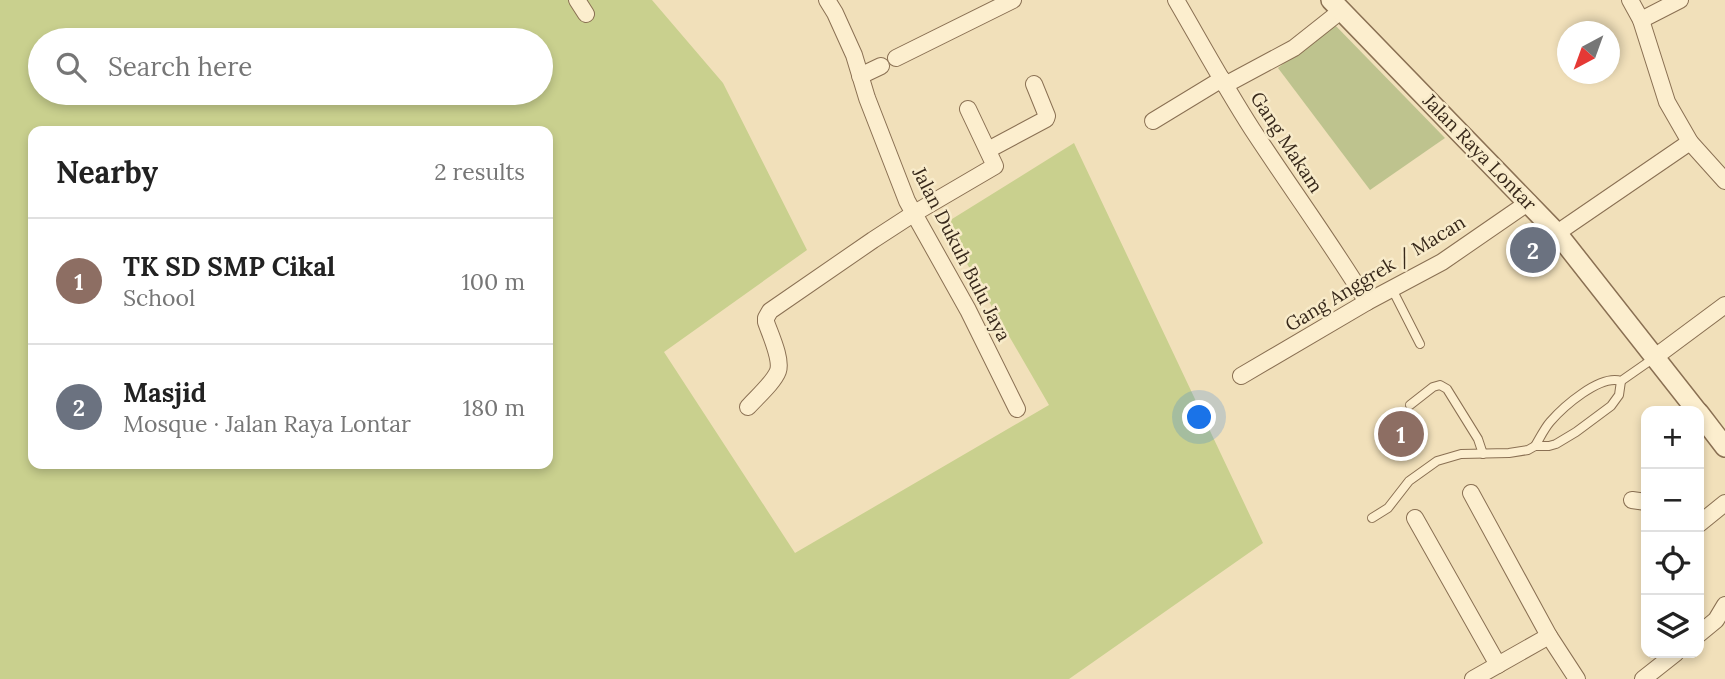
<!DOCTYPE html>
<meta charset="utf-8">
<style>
body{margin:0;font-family:Lora,serif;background:#f6f6f6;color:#222}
.controls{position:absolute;right:21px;bottom:21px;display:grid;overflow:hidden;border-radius:14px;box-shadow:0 4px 10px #0003}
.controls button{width:63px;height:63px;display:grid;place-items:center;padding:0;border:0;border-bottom:2px solid #e0e0e0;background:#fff;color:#222;font:35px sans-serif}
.compass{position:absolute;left:1557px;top:21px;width:63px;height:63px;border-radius:50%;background:#fff;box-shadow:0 4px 10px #0003;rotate:221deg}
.you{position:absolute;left:1200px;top:418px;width:24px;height:24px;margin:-18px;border:5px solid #fff;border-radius:50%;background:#1a73e8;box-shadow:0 0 0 10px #1a73e833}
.badge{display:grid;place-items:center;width:46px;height:46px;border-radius:50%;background:#1a73e8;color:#fff;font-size:23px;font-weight:700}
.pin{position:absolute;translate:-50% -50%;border:4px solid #fff;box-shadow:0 2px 7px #0006}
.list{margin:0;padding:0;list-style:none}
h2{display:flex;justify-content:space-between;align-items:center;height:91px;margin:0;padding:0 28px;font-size:30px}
h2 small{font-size:23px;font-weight:400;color:#767676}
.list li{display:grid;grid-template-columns:46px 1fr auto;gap:21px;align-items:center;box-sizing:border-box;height:126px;padding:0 28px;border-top:2px solid #e0e0e0}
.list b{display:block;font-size:26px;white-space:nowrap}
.list p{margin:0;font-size:23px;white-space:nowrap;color:#767676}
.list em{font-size:23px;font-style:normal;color:#767676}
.icon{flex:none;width:38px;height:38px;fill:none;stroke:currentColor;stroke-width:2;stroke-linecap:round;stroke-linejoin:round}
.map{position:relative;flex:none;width:1725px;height:679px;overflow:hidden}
.search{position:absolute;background:#fff;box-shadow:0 4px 10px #0003;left:28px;top:28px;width:525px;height:77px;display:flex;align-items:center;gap:18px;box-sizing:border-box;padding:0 24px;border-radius:38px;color:#767676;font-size:26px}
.panel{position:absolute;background:#fff;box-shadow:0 4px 10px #0003;left:28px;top:126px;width:525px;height:343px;border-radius:14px}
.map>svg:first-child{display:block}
.green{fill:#c9d08e;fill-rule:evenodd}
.cemetery{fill:#bec38e}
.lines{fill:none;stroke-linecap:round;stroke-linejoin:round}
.service-casing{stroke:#8a7053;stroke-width:10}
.minor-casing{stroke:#8a7053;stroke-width:18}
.tertiary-casing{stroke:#8a7053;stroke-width:22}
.service{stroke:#fceece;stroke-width:8}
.minor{stroke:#fceece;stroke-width:16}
.tertiary{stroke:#fceece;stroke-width:19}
.labels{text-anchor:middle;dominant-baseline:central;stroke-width:5;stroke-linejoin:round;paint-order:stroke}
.street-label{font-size:19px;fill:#37281a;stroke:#f8ebca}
</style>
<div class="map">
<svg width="1725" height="679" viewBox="0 0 1725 679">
<rect width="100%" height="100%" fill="#f1e0ba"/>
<path class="green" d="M0 0H652L723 83 807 250 664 352 795 553 1049 405 944 224 1074 143 1263 543 1069 679H0ZM40 40H541V93H40ZM33 131H548V464H33Z"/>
<polygon class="cemetery" points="1333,23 1445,138 1370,190 1278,68"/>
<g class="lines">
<defs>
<g id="service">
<polyline points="1392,289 1420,344"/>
<polyline points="1410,405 1433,387 1440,385 1447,389 1478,439 1483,454"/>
<path d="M1535 446C1540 438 1544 429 1550 422 1563 407 1600 374 1621 381L1654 358"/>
<polyline points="1372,518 1388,508 1409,481 1437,461 1461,454 1509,453 1528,450 1535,446 1549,446 1556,444 1576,432 1611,406 1619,395 1621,381"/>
</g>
<g id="minor">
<polyline points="577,0 586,14"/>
<polyline points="827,0 835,13 854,55 867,98 907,201 968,310 1017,409"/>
<path d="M1176 0C1201 43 1225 87 1252 129 1290 187 1331 243 1367 302"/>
<polyline points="1630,0 1641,20 1667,102 1690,142 1725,181"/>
<polyline points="1641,20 1680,0"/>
<polyline points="896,58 1013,0"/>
<polyline points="860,76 881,66"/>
<polyline points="1225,85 1294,48 1342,10"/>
<polyline points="1153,121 1222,79"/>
<polyline points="988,150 1046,119 1047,116 1034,84"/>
<polyline points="1557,233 1690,142"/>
<polyline points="1655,357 1725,305"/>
<polyline points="1241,376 1367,302 1442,262 1529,202"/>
<path d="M748 407C757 397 774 382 778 371 782 359 770 334 766 322V318L770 311 873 240 913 214 995 166 968 109"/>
<polyline points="1471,493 1549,636"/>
<polyline points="1632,500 1646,502"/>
<polyline points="1415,518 1498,665"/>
<polyline points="1699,524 1725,503"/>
<polyline points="1699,634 1716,620 1725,605"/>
<polyline points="1473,679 1549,636 1577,679"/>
<polyline points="1643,679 1676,653"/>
</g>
<g id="tertiary">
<polyline points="1331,0 1557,233 1697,411"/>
<polyline points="1699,413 1725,447"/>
</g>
</defs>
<use href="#service" class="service-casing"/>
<use href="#minor" class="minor-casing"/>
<use href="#tertiary" class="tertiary-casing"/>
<use href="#service" class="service"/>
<use href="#minor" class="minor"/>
<use href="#tertiary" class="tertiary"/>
</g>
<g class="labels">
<g class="street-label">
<text transform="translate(1287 142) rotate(57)">Gang Makam</text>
<text transform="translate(1480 152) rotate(46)">Jalan Raya Lontar</text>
<text transform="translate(962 254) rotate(63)">Jalan Dukuh Bulu Jaya</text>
<text transform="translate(1375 273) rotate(-31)">Gang Anggrek / Macan</text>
</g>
</g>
</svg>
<div class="controls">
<button>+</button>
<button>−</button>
<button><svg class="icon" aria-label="locate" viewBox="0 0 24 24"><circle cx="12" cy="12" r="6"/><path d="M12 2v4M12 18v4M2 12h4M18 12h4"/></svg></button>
<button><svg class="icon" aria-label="layers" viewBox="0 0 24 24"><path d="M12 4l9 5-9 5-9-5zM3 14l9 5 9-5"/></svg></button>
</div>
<svg class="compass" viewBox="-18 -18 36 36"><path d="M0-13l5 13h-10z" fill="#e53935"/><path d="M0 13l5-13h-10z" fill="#767676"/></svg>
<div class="you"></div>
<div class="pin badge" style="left:1401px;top:434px;background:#8d6e63">1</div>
<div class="pin badge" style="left:1533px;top:250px;background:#6b7280">2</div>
<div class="search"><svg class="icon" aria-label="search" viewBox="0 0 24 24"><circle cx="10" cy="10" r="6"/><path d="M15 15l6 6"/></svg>Search here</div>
<section class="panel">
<h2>Nearby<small>2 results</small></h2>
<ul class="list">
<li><span class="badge" style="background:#8d6e63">1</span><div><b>TK SD SMP Cikal</b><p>School</p></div><em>100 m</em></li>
<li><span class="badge" style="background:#6b7280">2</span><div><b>Masjid</b><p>Mosque · Jalan Raya Lontar</p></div><em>180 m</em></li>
</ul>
</section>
</div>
